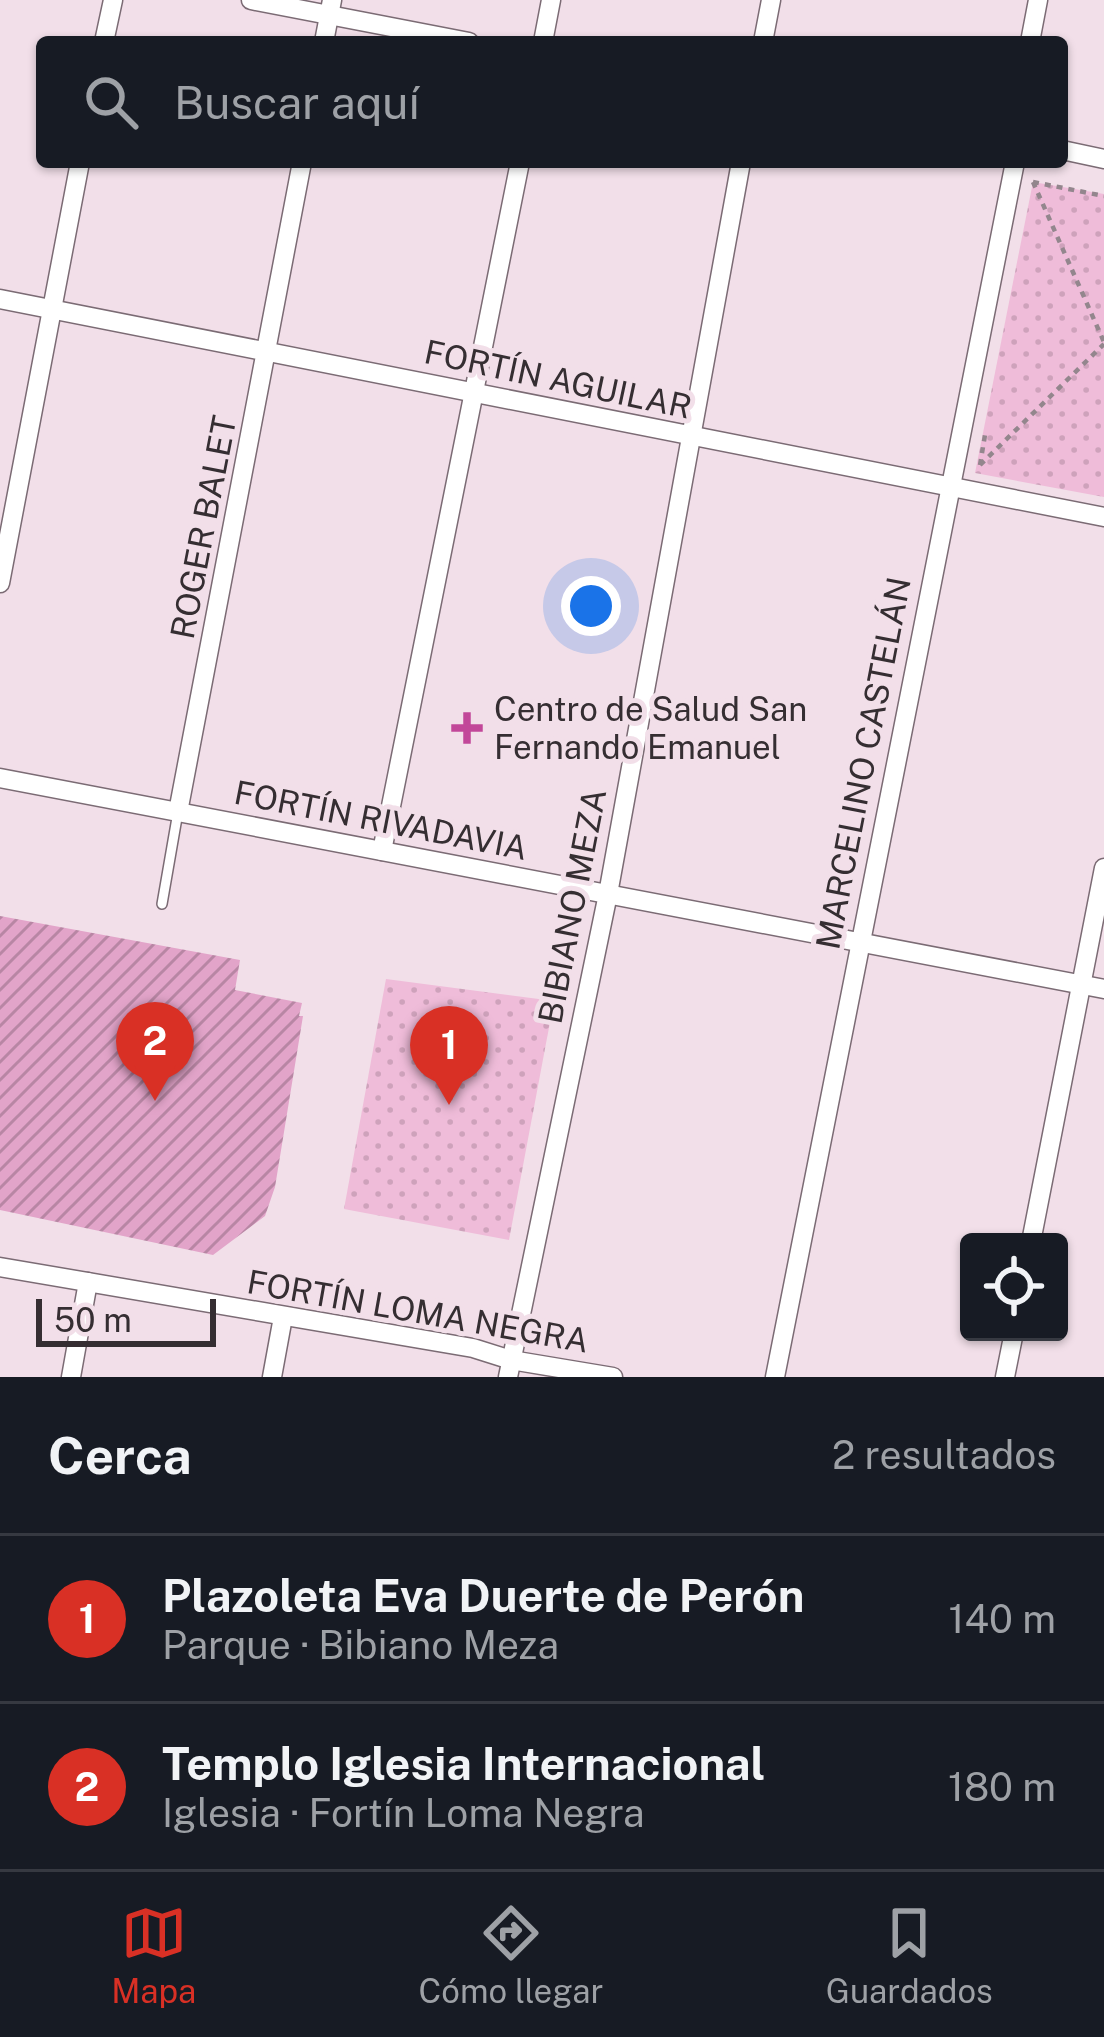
<!DOCTYPE html>
<html lang="es">
<meta charset="utf-8">
<style>
body{margin:0;font-family:"Public Sans",sans-serif;background:#242831;color:#f1f3f6}
.controls{position:absolute;right:36px;bottom:36px;display:grid;overflow:hidden;border-radius:12px;box-shadow:0 3px 9px #0004}
.controls button{width:108px;height:108px;display:grid;place-items:center;padding:0;border:0;border-bottom:3px solid #363941;background:#171b24;color:#f1f3f6;font:60px sans-serif}
.scale{position:absolute;left:36px;bottom:30px;width:180px;box-sizing:border-box;padding-left:12px;border:6px solid #352e32;border-top:0;font-size:33px;line-height:42px;white-space:nowrap;color:#352e32;-webkit-text-stroke:9px #f2dfe9;paint-order:stroke}
.you{position:absolute;left:591px;top:606px;width:42px;height:42px;margin:-30px;border:9px solid #fff;border-radius:50%;background:#1a73e8;box-shadow:0 0 0 18px #1a73e833}
.badge{display:grid;place-items:center;width:78px;height:78px;border-radius:50%;background:#d93025;color:#fff;font-size:39px;font-weight:700}
.pin{position:absolute;translate:-50% -99px;filter:drop-shadow(0 3px 6px #0008)}
.pin::after{content:'';position:absolute;top:63px;width:42px;height:36px;background:inherit;clip-path:polygon(0 0,100% 0,50% 100%)}
.list{margin:0;padding:0;list-style:none}
h2{display:flex;justify-content:space-between;align-items:center;height:156px;margin:0;padding:0 48px;font-size:51px}
h2 small{font-size:39px;font-weight:400;color:#9ea1a6}
.list li{display:grid;grid-template-columns:78px 1fr auto;gap:36px;align-items:center;box-sizing:border-box;height:168px;padding:0 48px;border-top:3px solid #363941}
.list b{display:block;font-size:45px;white-space:nowrap}
.list p{margin:0;font-size:39px;white-space:nowrap;color:#9ea1a6}
.list em{font-size:39px;font-style:normal;color:#9ea1a6}
.icon{flex:none;width:66px;height:66px;fill:none;stroke:currentColor;stroke-width:2;stroke-linecap:round;stroke-linejoin:round}
.map{position:relative;flex:none;width:1104px;height:1377px;overflow:hidden}
.search{position:absolute;background:#171b24;box-shadow:0 3px 9px #0004;left:36px;right:36px;top:36px;height:132px;display:flex;align-items:center;gap:30px;box-sizing:border-box;padding:0 42px;border-radius:12px;color:#9ea1a6;font-size:45px}
.sheet{height:492px;background:#171b24}
nav{display:flex;justify-content:space-around;align-items:center;box-sizing:border-box;height:168px;border-top:3px solid #363941;background:#171b24;font-size:33px;color:#9ea1a6}
nav a{display:grid;justify-items:center;gap:6px}
nav .on{color:#d93025}
.map>svg:first-child{display:block}
.park{fill:url(#park-dots)}
.building{fill:url(#building-hatch)}
.lines{fill:none;stroke-linecap:round;stroke-linejoin:round}
.service-casing{stroke:#7b6b74;stroke-width:12}
.minor-casing{stroke:#7b6b74;stroke-width:21}
.path{stroke:#93868d;stroke-width:4.5;stroke-dasharray:6 6;stroke-linecap:butt}
.service{stroke:#fff;stroke-width:9}
.minor{stroke:#fff;stroke-width:18}
.poi-dot{fill:#c24799;stroke:#f2dfe9;stroke-width:4.5}
.labels{text-anchor:middle;dominant-baseline:central;stroke-width:10;stroke-linejoin:round;paint-order:stroke}
.street-label{font-size:33px;fill:#352e32;stroke:#f2dfe9}
.poi-label{font-size:33px;fill:#352e32;stroke:#f2dfe9;text-anchor:start}
</style>
<div class="map">
<svg width="1104" height="1377" viewBox="0 0 1104 1377">
<defs>
<pattern id="park-dots" width="8" height="8" patternUnits="userSpaceOnUse" patternTransform="scale(3)"><rect width="8" height="8" fill="#efbcd9"/><path d="M2 2h.1M6 6h.1" fill="none" stroke="#cea2bb" stroke-width="1.8" stroke-linecap="round"/></pattern>
<pattern id="building-hatch" width="6" height="6" patternUnits="userSpaceOnUse" patternTransform="scale(3)"><rect width="6" height="6" fill="#e2a4c9"/><path d="M-1 1l2-2M0 6l6-6M5 7l2-2" fill="none" stroke="#b886a4"/></pattern>
</defs>
<rect width="100%" height="100%" fill="#f2dfe9"/>
<g class="park">
<polygon points="1033,182 1104,194 1104,497 975,473"/>
<polygon points="386,979 554,1001 509,1240 344,1209"/>
</g>
<polygon class="building" points="0,916 240,960 235,990 302,1003 299,1016 303,1016 275,1187 265,1216 213,1255 0,1210"/>
<g class="lines">
<defs>
<polyline id="service" points="162,904 178,812"/>
<g id="minor">
<polyline points="251,0 469,42"/>
<polyline points="104,42 113,0"/>
<polyline points="324,42 332,0"/>
<polyline points="543,42 551,0"/>
<polyline points="763,42 771,0"/>
<polyline points="1030,42 1038,0"/>
<polyline points="1062,150 1104,159"/>
<polyline points="0,299 1104,517"/>
<polyline points="0,583 80,162"/>
<polyline points="0,778 1104,989"/>
<polyline points="178,812 302,162"/>
<polyline points="382,851 520,162"/>
<polyline points="1031,1242 1104,868"/>
<polyline points="0,1267 473,1348 511,1360 613,1377"/>
<polyline points="71,1377 88,1282"/>
<polyline points="272,1377 283,1317"/>
<polyline points="508,1377 608,894 741,162"/>
<polyline points="775,1377 1015,162"/>
<polyline points="1005,1377 1014,1332"/>
</g>
</defs>
<use href="#service" class="service-casing"/>
<use href="#minor" class="minor-casing"/>
<g class="path">
<polyline points="1033,182 1104,342"/>
<polyline points="1033,182 1104,196"/>
<polyline points="980,465 985,435"/>
<polyline points="980,465 1104,344"/>
</g>
<use href="#service" class="service"/>
<use href="#minor" class="minor"/>
</g>
<path class="poi-dot" d="M461 710h12v12h12v12h-12v12h-12v-12h-12v-12h12z"/>
<g class="labels">
<g class="street-label">
<text transform="translate(558 379) rotate(12)">FORTÍN AGUILAR</text>
<text transform="translate(203 527) rotate(-79)">ROGER BALET</text>
<text transform="translate(863 763) rotate(-79)">MARCELINO CASTELÁN</text>
<text transform="translate(381 820) rotate(11)">FORTÍN RIVADAVIA</text>
<text transform="translate(572 906) rotate(-79)">BIBIANO MEZA</text>
<text transform="translate(418 1311) rotate(10)">FORTÍN LOMA NEGRA</text>
</g>
<g class="poi-label">
<text x="494" y="709">Centro de Salud San<tspan x="494" dy="38">Fernando Emanuel</tspan></text>
</g>
</g>
</svg>
<div class="controls">
<button><svg class="icon" aria-label="locate" viewBox="0 0 24 24"><circle cx="12" cy="12" r="6"/><path d="M12 2v4M12 18v4M2 12h4M18 12h4"/></svg></button>
</div>
<div class="scale">50 m</div>
<div class="you"></div>
<div class="pin badge" style="left:449px;top:1105px">1</div>
<div class="pin badge" style="left:155px;top:1101px">2</div>
<div class="search"><svg class="icon" aria-label="search" viewBox="0 0 24 24"><circle cx="10" cy="10" r="6"/><path d="M15 15l6 6"/></svg>Buscar aquí</div>
</div>
<section class="sheet">
<h2>Cerca<small>2 resultados</small></h2>
<ul class="list">
<li><span class="badge">1</span><div><b>Plazoleta Eva Duerte de Perón</b><p>Parque · Bibiano Meza</p></div><em>140 m</em></li>
<li><span class="badge">2</span><div><b>Templo Iglesia Internacional</b><p>Iglesia · Fortín Loma Negra</p></div><em>180 m</em></li>
</ul>
</section>
<nav>
<a class="on"><svg class="icon" aria-label="map" viewBox="0 0 24 24"><path d="M3 6l6-2 6 2 6-2v14l-6 2-6-2-6 2zM9 4v14M15 6v14"/></svg>Mapa</a>
<a><svg class="icon" aria-label="directions" viewBox="0 0 24 24"><path d="M12 3l9 9-9 9-9-9zM9 14v-3h6M13 9l2 2-2 2"/></svg>Cómo llegar</a>
<a><svg class="icon" aria-label="saved" viewBox="0 0 24 24"><path d="M7 4h10v16l-5-4-5 4z"/></svg>Guardados</a>
</nav>
